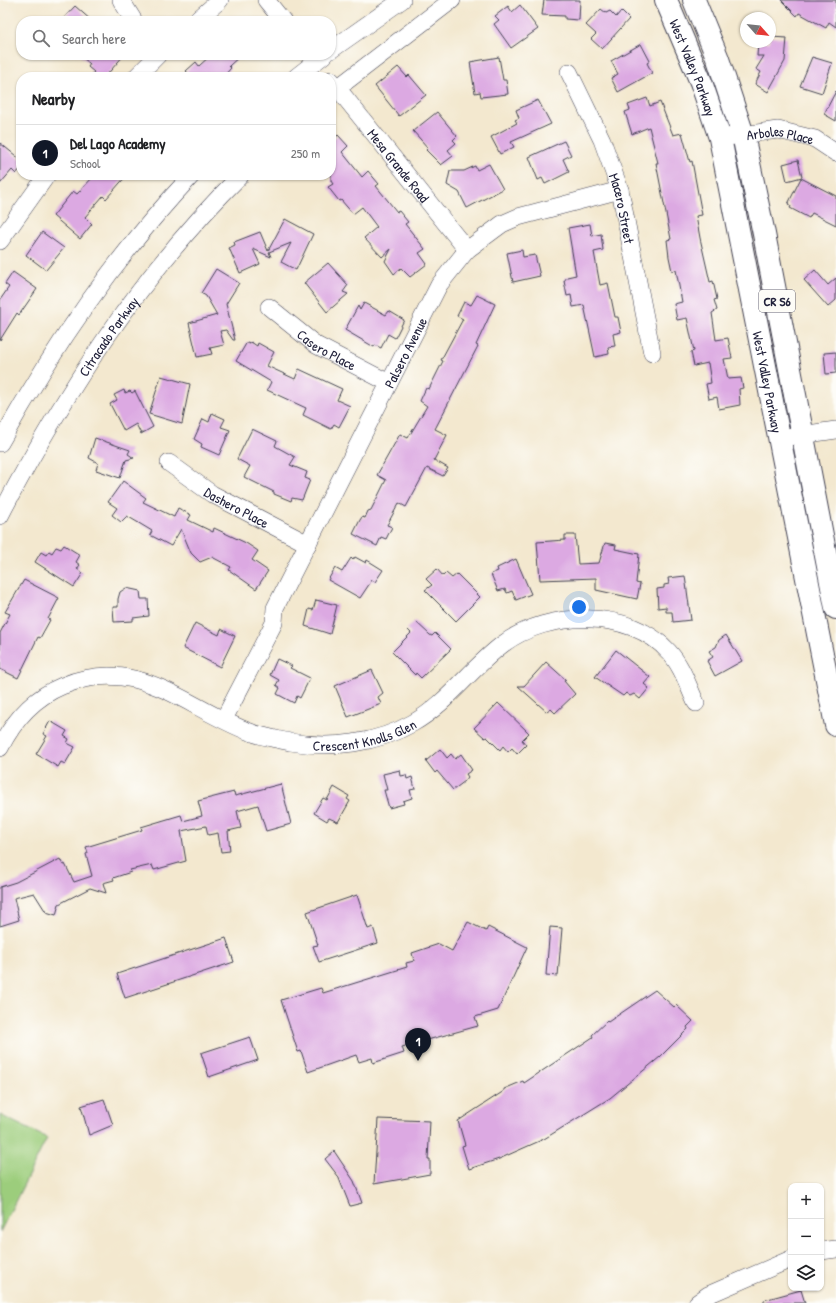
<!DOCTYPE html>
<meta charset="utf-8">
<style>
body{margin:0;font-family:"Patrick Hand",sans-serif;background:#f6f6f6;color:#202124}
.controls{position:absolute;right:12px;bottom:12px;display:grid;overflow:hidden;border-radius:8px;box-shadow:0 1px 3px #0004}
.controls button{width:36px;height:36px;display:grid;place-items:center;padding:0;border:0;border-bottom:1px solid #e0e0e0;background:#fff;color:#202124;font:20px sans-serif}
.compass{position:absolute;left:740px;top:12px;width:36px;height:36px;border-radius:50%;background:#fff;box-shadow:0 1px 3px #0004;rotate:117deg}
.you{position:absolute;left:579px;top:607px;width:14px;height:14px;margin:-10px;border:3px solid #fff;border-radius:50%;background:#1a73e8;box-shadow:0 0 0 6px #1a73e833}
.badge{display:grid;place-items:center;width:26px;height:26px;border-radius:50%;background:#111827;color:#fff;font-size:13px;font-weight:700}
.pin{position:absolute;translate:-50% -33px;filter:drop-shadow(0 1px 2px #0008)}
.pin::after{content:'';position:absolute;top:21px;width:14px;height:12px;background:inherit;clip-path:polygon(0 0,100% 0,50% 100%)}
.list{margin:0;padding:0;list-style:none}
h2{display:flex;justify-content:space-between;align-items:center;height:52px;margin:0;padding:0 16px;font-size:17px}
h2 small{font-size:13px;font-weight:400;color:#757577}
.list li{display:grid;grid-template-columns:26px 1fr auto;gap:12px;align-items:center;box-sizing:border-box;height:56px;padding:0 16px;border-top:1px solid #e0e0e0}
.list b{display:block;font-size:15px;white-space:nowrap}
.list p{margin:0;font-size:13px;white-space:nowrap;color:#757577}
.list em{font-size:13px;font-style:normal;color:#757577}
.icon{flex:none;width:22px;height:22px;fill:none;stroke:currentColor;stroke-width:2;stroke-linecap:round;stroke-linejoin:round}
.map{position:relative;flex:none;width:836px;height:1303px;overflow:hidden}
.search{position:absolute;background:#fff;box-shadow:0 1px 3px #0004;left:16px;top:16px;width:320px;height:44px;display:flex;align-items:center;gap:10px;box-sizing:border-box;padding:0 14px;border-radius:16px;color:#757577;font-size:15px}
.panel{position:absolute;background:#fff;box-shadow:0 1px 3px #0004;left:16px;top:72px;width:320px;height:108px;border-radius:16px}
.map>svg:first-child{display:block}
.green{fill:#9ccd7c;stroke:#5f785c}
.building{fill:#dca9e2}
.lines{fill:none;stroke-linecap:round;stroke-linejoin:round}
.minor-casing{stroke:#414051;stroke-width:18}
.major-casing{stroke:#414051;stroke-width:24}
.minor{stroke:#fff;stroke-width:17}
.major{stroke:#fff;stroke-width:22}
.labels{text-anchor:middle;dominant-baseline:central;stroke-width:3;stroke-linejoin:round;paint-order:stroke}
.shield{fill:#fdfcf7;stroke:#646373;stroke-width:1}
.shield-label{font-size:13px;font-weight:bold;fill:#22223b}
.street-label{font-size:14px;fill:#22223b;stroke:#fdfcf7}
</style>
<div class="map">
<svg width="836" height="1303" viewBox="0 0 836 1303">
<rect width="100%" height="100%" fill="#fdfcf7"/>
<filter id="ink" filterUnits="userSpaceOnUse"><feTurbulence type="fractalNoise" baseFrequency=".025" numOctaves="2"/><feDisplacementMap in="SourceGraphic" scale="8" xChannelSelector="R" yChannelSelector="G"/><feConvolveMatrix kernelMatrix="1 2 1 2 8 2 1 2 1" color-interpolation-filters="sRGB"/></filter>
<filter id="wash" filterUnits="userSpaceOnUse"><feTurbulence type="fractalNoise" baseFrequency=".012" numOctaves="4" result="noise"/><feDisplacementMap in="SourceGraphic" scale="16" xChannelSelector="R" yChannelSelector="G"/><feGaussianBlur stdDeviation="0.9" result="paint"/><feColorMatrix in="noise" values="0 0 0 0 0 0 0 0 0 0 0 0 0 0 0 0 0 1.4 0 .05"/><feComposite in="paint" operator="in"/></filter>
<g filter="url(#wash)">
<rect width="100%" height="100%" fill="#f3e8cf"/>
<polygon class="green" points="0,1115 47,1138 0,1232"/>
<g id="blocks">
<g class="building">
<polygon points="544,0 580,0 579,20 565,19 565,16 542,15"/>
<polygon points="781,0 836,0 836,27 829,22 826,28 799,13 797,16"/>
<polygon points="520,5 538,29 511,48 494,24 499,20 495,16 508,6 512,12"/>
<polygon points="75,6 92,21 61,21"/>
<polygon points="601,9 606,13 610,11 616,17 621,11 629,19 602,49 591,39 596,34 586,25"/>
<polygon points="770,37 787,38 785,61 768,92 755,84 761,72 756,69 764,56 757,56 758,43 770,42"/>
<polygon points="641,44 650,61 647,63 652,73 618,92 611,78 618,74 611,61"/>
<polygon points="80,55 124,55 105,77 90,77 94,72 88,67 90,64"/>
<polygon points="211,55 241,55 229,66 231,68 223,77 187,77 190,75 186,71 196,62 199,66"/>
<polygon points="499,57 503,80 506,80 508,94 481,97 480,92 475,93 470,62"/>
<polygon points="812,57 832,63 822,93 800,86"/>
<polygon points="398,67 407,77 409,75 426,95 399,116 375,86"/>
<polygon points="836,91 836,121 824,114"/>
<polygon points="647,98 650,106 660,102 673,135 682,133 690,162 692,161 702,215 696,216 700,238 710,282 713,281 717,299 714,300 717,310 712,313 716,340 728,338 732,358 724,359 728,379 741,378 743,388 739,389 740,405 719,409 717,397 709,399 706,384 711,383 708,363 694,366 691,352 694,351 687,318 677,320 674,304 682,302 676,270 672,271 669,257 667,240 671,239 656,163 658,163 649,127 632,134 625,112 630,110 628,105"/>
<polygon points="538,100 551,124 511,142 514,147 500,154 491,137 517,123 515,120 519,118 516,110"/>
<polygon points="437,112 457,136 453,140 456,143 448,150 453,156 441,165 426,150 428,148 413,131"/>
<polygon points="338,135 348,146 342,152 362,177 368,171 379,184 376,186 397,212 399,211 408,222 405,224 425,249 419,253 427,264 410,277 401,268 394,274 385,261 391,249 382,257 364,238 377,227 362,207 353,214 341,200 339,201 328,187 333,184 331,181 331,138 332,140"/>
<polygon points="564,141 571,155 563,159 569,172 545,184 542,178 538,180 529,157"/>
<polygon points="0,143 21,160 21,168 16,174 12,170 0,184"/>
<polygon points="798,160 802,177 787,181 783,164"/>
<polygon points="489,164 503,189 467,208 459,192 447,185 450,171 464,171 475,166 477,170"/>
<polygon points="95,175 127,175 106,199 103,196 85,217 92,224 80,239 53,216 73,191 77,194"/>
<polygon points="801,178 836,196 836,225 812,213 809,218 790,208 791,206 788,204"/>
<polygon points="285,219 313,234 296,270 281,262 291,243 269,252 271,257 253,249 260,264 240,273 229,248 235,245 234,242 260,232 268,251"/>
<polygon points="590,224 592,236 601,234 603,250 594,252 600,285 608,283 615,317 618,317 621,332 613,334 615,346 608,347 609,354 595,357 584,305 573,307 571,295 567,296 564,281 567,277 576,275 568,228"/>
<polygon points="42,232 64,248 46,270 26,255"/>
<polygon points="522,250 523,257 535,255 540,276 513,282 507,253"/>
<polygon points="328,263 348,285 343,292 348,294 327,312 304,283"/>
<polygon points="216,269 239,283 226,304 235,340 233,340 226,330 220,331 224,345 210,348 212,354 197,357 189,323 217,315 206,296 201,293"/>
<polygon points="815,270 828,285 836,278 836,300 828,307 804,280"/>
<polygon points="13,272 37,289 19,315 17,313 0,340 0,300 9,287 5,284"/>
<polygon points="477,295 495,304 476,345 478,346 435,429 447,435 434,460 448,468 443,476 427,468 406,507 399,503 387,525 392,527 386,539 381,537 377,546 353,534 360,520 362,517 365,518 368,511 371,510 386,480 377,475 400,434 408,438 427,406 420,401 426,388 429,389 443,361 441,360 463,319 457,316 464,302 471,305"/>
<polygon points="364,303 386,315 389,311 404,320 395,338 388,334 381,348 375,345 374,347 345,330 358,306 360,310"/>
<polygon points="247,342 250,343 251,342 257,346 258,343 274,352 267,366 295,379 299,369 342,389 337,400 350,406 339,427 334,424 331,429 303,415 306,408 267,390 271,382 236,361"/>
<polygon points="836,352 836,373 826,374 824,353"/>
<polygon points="161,376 190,384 182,424 149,414"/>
<polygon points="124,390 125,393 130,391 132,393 135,391 153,427 141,434 136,424 124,431 110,404 117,400 114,395"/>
<polygon points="212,413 225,419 221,427 230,430 219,455 201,447 202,444 194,439 203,419 209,422"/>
<polygon points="252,429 277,441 275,446 295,457 290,465 307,472 305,478 310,480 302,500 292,498 291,501 274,494 274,492 244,477 250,466 237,459"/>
<polygon points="95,438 130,450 128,454 134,458 126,460 120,478 96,470 98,463 89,458"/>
<polygon points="123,481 146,498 143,502 174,517 178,508 191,515 188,520 213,532 214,528 246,543 258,551 252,560 268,571 256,589 229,570 231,567 212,557 200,562 191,553 181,529 171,546 150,535 152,531 127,516 121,522 112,515 117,508 108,502"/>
<polygon points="565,535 575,535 578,564 599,563 605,543 616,545 615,549 639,554 636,583 640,584 637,599 596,590 596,578 540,580 537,542 565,540"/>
<polygon points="64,545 80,555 76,562 80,565 77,569 83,573 74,587 35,562 41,552 46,555 49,551 52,553 56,547 61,549"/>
<polygon points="355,557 366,563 367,560 383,570 375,582 372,580 360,598 328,580 335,568 342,572 351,558 353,560"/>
<polygon points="516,559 531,594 516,600 512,591 507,593 505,589 498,591 491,574 498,571 497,568"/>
<polygon points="437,569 443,576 446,573 452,578 457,574 480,597 456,621 425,590 432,585 426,579"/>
<polygon points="685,576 691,620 673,622 672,612 666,612 666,607 658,608 657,589 664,588 664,585 669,584 668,578"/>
<polygon points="24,580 59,598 48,619 50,620 40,638 38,637 18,678 0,669 0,633 10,614 5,612"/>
<polygon points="126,588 140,591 141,599 148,599 149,616 133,618 133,621 114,622 113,607 118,607 118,599 120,592"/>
<polygon points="316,600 337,605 330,634 305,626 309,609 313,610"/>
<polygon points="415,621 430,635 432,636 435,633 451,649 421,678 416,673 415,675 392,652 411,633 407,629"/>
<polygon points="195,623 219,635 221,629 235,636 220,667 183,648"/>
<polygon points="726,635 742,661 715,676 707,661 713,657 709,651 716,647 719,640"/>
<polygon points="616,650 650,677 644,684 649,688 640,699 634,694 630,696 626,693 623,696 595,677"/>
<polygon points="277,659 292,666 290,668 310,678 300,698 297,696 294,703 277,694 280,688 276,685 279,680 270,675"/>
<polygon points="546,662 566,680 564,681 575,694 555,713 551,709 547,712 518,686 524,686"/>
<polygon points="372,670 383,693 378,697 381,704 348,717 335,686"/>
<polygon points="498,703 529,733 522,740 526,745 517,754 512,748 508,752 503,746 500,750 487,737 485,738 474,728"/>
<polygon points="50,721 67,731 64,736 69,739 67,743 75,747 65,764 61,762 58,767 36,754 47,736 43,734"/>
<polygon points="440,749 447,758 451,754 455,759 461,754 472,770 466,774 468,777 465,781 453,790 437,771 435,773 426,761"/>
<polygon points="400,770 401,776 406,775 407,779 412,777 415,789 410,790 412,798 403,801 404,804 389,808 384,790 387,790 383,774"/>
<polygon points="281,784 291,824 266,831 258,805 237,811 241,828 228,831 230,851 221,852 218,833 208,835 206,826 181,831 186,861 154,870 152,865 130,870 131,872 113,878 114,880 103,883 106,893 90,888 59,904 56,915 46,912 34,893 14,898 19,920 0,926 0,887 16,882 60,859 63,865 65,864 74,882 92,876 86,854 88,853 86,847 142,830 141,827 181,815 183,821 202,816 198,801 234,792 235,796"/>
<polygon points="334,787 349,796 347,799 350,801 338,822 329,818 327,821 314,813 323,798 327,800"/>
<polygon points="357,895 368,929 373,927 378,943 319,962 313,946 318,945 307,912"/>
<polygon points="468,922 486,931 488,927 527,947 498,1010 475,1017 478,1026 402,1047 404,1053 373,1063 372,1058 359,1062 356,1055 308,1072 301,1051 298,1052 281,1000 321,988 323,993 407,967 406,963 414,961 412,953 439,944 452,951"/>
<polygon points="550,927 562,928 558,976 546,975"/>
<polygon points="226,938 234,962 125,998 117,974"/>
<polygon points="655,990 674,1007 676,1005 693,1021 687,1027 688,1029 660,1057 610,1098 544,1139 499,1159 469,1169 462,1146 465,1145 458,1121 504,1091 504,1089 523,1081 524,1083 593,1037 592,1035 607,1021 608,1022"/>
<polygon points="250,1037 258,1060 209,1077 201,1053"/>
<polygon points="104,1099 113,1125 89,1135 81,1106"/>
<polygon points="378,1119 430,1121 428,1159 430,1159 430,1174 374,1184"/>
<polygon points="334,1151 354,1181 362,1203 350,1206 338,1176 325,1159"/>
<polygon points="801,1290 805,1303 764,1303 764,1300"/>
</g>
</g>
</g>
<g filter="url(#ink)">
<use href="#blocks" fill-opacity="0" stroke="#414051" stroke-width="1"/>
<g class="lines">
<defs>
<g id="minor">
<polyline points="121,0 134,21"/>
<polyline points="266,0 283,21"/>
<polyline points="196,21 220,0"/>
<polyline points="331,50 402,0"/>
<path id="s1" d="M569 72 602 140 620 190 652 353"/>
<polyline points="136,77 158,55"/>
<polyline points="296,77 324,55"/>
<path id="s2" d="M331 80 467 250"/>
<polyline points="331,93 452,0"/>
<path id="s3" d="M720 138 778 130 815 139 836 153"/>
<polyline points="0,241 47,175"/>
<path id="s4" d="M269 307 316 345 389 383"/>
<polyline points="780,438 836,430"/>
<path d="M0 443C55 345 115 257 192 175"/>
<path id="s5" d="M169 463 212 494 308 544"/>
<path id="s6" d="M0 516C65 391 141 274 241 175"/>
<path id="s7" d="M224 719 274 623 275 608 439 285 467 250 502 224 518 217 620 190"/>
<path id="s8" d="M0 748C14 720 33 698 62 686 138 654 184 707 250 732 263 737 276 739 290 742 331 749 376 744 413 723 448 703 471 668 503 644 548 610 630 608 669 652 682 666 688 686 696 703"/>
<polyline points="821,1251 836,1249"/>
<polyline points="697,1303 708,1295 791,1259"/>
</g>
<g id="major">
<path id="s9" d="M666 0 701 82 720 138 836 725"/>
<polyline points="694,0 718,59 743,135 764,234 836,608"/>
</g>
</defs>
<use href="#minor" class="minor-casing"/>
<use href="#major" class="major-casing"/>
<use href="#minor" class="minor"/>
<use href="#major" class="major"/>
</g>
</g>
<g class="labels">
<rect class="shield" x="759" y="290" width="36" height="22" rx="3"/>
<g class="shield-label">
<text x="777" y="301">CR S6</text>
</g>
<g class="street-label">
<text stroke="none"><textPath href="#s9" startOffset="73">West Valley Parkway</textPath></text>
<text stroke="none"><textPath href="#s3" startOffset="61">Arboles Place</textPath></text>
<text stroke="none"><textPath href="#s2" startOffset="109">Mesa Grande Road</textPath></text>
<text stroke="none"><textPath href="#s1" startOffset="147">Macero Street</textPath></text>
<text stroke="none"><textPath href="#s6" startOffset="210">Citracado Parkway</textPath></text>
<text stroke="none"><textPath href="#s4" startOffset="72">Casero Place</textPath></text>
<text stroke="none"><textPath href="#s7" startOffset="410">Palsero Avenue</textPath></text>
<text stroke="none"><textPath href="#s9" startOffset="397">West Valley Parkway</textPath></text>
<text stroke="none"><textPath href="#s5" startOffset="81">Dashero Place</textPath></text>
<text stroke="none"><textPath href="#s8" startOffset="408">Crescent Knolls Glen</textPath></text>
</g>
</g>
</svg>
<div class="controls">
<button>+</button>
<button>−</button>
<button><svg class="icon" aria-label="layers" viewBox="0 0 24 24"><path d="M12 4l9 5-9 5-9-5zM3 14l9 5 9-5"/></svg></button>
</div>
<svg class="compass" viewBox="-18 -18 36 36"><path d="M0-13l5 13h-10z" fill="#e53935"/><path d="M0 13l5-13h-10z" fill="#757577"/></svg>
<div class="you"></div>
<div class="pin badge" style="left:418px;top:1061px">1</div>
<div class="search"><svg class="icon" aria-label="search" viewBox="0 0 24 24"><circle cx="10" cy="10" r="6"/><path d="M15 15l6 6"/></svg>Search here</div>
<section class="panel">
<h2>Nearby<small></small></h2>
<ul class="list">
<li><span class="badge">1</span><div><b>Del Lago Academy</b><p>School</p></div><em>250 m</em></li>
</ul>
</section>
</div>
